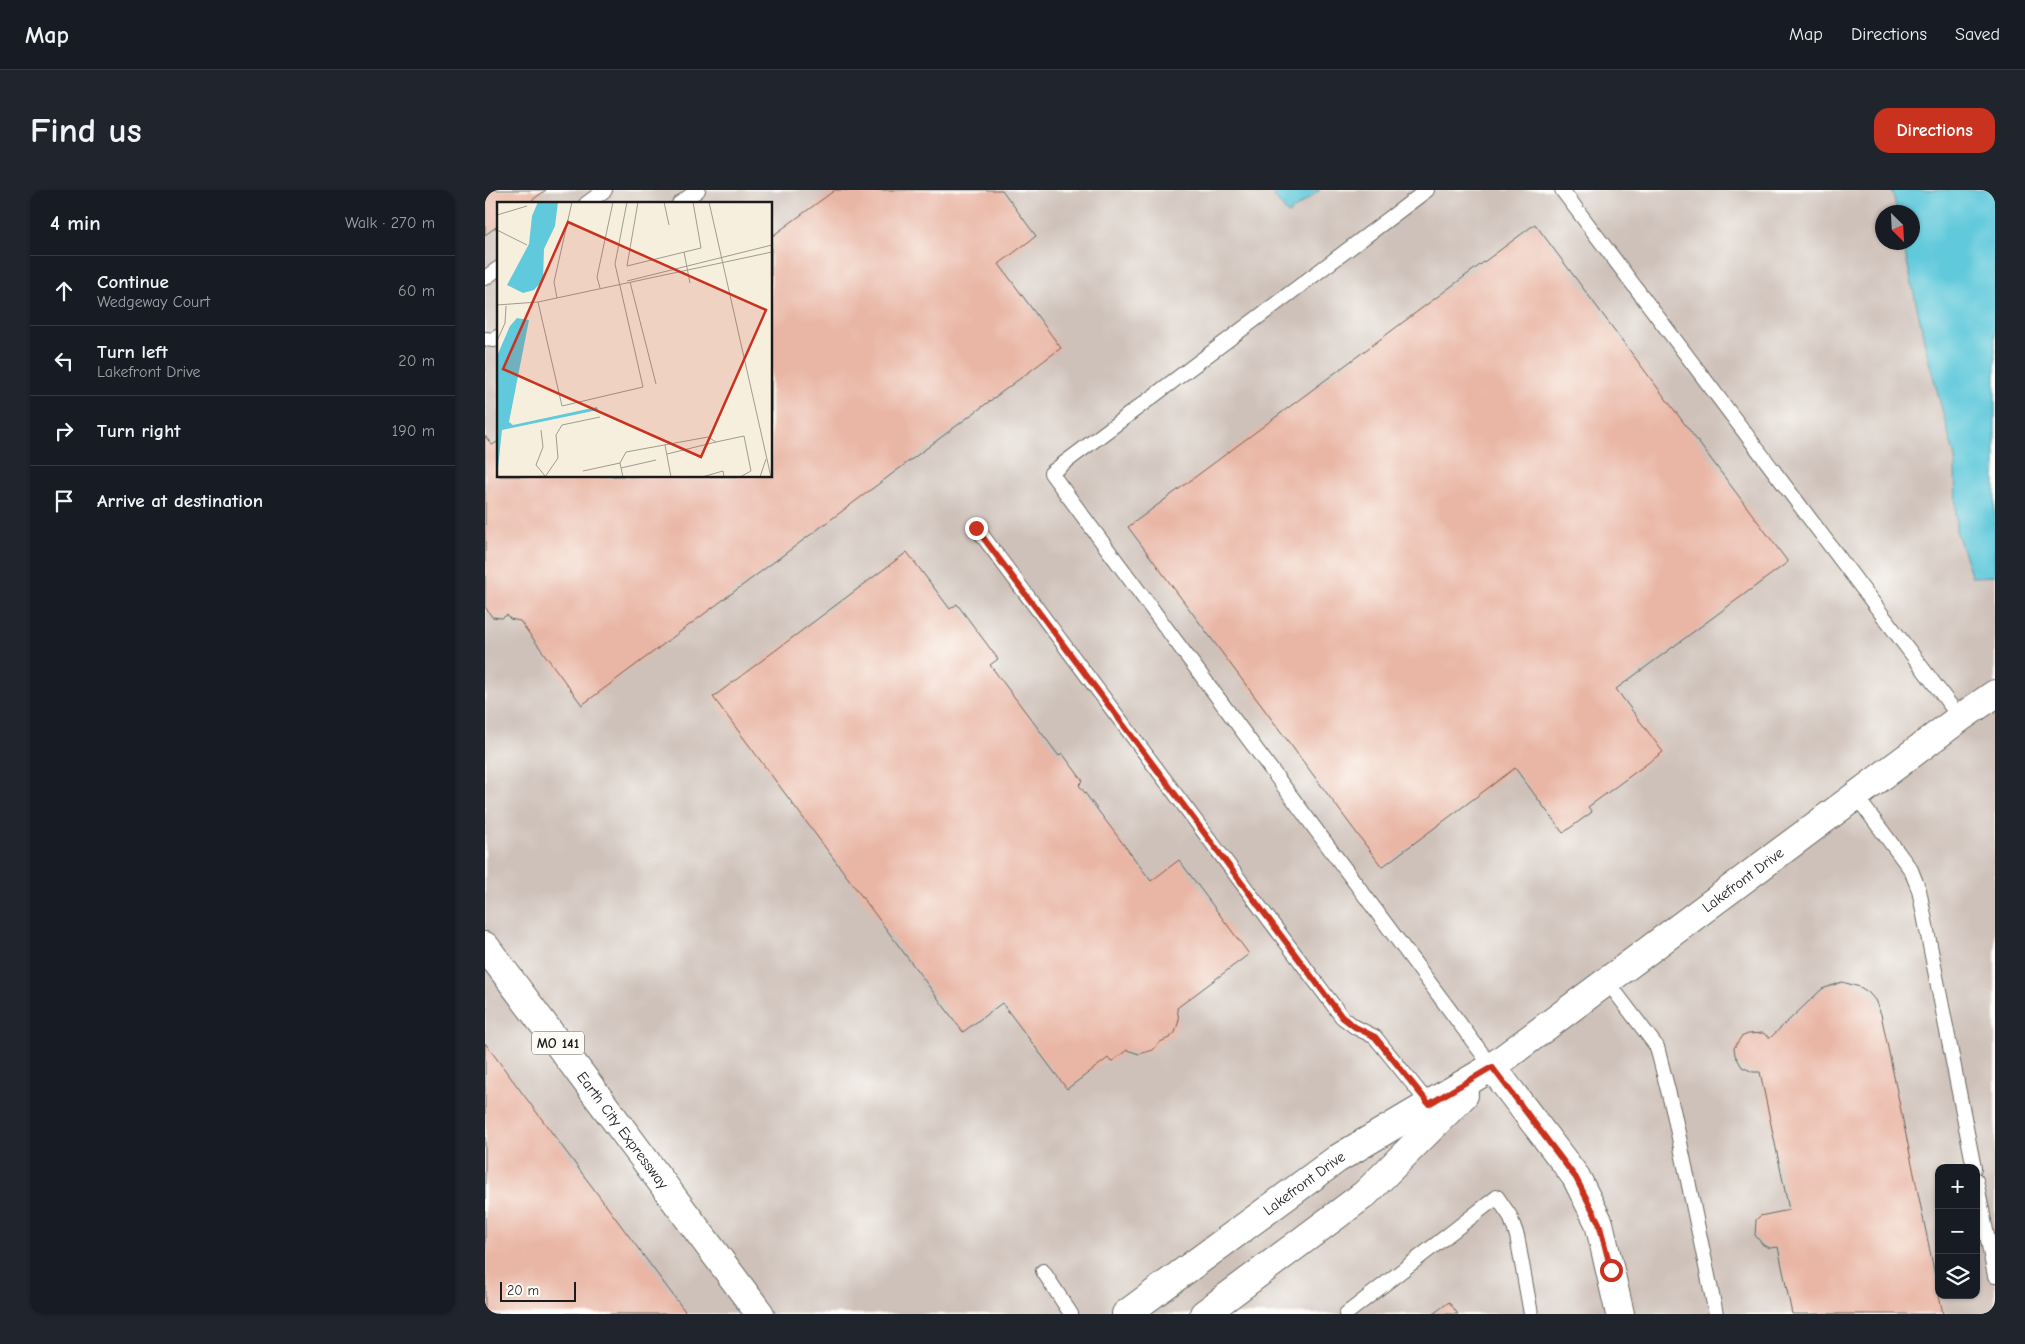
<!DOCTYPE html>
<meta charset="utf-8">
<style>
body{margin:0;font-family:"Comic Neue",sans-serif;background:#20242c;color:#f1f3f6}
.controls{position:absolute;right:15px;bottom:15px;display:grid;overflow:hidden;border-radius:10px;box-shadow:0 1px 4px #0004}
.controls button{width:45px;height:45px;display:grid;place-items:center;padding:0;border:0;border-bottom:1px solid #363941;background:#171b24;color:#f1f3f6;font:25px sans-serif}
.compass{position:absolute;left:1390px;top:15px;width:45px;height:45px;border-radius:50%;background:#171b24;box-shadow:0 1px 4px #0004;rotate:156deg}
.scale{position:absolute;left:15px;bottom:12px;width:76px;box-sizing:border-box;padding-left:5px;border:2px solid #1c1c1c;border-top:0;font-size:14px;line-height:18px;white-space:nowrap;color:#1c1c1c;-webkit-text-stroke:4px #fdfcf7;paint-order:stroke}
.stop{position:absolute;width:15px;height:15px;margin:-11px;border:4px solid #c8321e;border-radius:50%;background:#fff}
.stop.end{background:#c8321e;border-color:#fff;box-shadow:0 1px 5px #0008}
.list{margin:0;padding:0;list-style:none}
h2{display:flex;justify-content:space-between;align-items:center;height:65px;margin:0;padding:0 20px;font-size:21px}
h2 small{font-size:16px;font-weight:400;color:#9ea1a6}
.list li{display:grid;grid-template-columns:32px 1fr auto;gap:15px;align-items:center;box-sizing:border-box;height:70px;padding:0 20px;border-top:1px solid #363941}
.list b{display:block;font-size:19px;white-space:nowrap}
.list p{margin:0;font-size:16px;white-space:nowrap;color:#9ea1a6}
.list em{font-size:16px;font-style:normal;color:#9ea1a6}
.icon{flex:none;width:28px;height:28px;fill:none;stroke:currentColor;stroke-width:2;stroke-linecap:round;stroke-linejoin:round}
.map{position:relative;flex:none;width:1510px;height:1124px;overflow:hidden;border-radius:15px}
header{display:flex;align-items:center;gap:30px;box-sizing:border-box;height:70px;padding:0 25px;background:#171b24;border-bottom:1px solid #363941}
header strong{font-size:24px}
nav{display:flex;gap:28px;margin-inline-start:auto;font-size:18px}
.intro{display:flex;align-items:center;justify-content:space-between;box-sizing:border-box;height:120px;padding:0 30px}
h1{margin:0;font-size:35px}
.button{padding:12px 22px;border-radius:15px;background:#c8321e;color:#fff;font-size:18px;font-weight:700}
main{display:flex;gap:30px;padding:0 30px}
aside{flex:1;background:#171b24;border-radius:15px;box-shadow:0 1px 4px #0004}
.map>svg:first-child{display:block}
.industrial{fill:#cec1b9;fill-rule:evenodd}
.water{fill:#60c9db;stroke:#3e727c}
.building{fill:#e9b6a5}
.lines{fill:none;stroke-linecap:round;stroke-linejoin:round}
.service-casing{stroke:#686660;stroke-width:16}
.minor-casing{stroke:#686660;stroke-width:30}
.tertiary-casing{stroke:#686660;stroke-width:30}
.trunk-casing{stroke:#686660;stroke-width:30}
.service{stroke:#fff;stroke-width:14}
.minor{stroke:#fff;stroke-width:28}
.tertiary{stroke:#fff;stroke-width:28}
.trunk{stroke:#fff;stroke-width:28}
.route{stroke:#c8321e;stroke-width:6}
.labels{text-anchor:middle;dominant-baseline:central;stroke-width:4.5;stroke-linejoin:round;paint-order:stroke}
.shield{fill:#fdfcf7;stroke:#605f5e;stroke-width:1}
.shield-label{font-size:14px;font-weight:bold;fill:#1c1c1c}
.street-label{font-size:15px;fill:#1c1c1c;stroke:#fdfcf7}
.inset-road{fill:none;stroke:#9f9b90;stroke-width:1}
.view{fill:#c8321e;fill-opacity:0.15;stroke:#c8321e;stroke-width:2.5}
.inset-edge{fill:none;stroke:#1c1c1c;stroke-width:2.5}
</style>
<header>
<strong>Map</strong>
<nav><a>Map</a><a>Directions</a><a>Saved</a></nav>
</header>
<div class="intro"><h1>Find us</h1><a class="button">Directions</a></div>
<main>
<aside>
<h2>4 min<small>Walk · 270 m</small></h2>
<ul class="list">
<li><svg class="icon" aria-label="ahead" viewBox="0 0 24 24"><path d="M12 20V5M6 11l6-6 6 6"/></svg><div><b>Continue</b><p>Wedgeway Court</p></div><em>60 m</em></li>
<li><svg class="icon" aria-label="left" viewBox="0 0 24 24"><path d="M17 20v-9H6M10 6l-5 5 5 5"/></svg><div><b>Turn left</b><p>Lakefront Drive</p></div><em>20 m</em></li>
<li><svg class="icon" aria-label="right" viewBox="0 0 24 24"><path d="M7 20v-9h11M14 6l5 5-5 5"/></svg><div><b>Turn right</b></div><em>190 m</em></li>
<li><svg class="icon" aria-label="arrive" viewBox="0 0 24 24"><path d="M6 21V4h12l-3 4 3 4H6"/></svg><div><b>Arrive at destination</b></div></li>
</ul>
</aside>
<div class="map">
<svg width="1510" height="1124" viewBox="0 0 1510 1124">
<rect width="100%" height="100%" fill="#fdfcf7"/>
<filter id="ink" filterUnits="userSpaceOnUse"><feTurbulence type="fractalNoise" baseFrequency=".02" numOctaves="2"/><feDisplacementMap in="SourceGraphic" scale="10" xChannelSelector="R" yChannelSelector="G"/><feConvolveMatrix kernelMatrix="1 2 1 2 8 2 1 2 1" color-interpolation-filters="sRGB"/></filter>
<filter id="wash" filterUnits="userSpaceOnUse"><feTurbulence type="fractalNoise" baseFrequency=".0096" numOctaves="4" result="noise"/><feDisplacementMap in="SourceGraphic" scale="20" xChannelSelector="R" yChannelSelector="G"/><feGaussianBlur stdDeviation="1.12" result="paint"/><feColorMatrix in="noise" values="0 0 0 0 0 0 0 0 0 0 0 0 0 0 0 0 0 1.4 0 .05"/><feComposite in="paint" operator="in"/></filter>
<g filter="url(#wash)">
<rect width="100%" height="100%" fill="#f6efde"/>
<path class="industrial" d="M0 0H1510V1124H0ZM14 14H286V286H14ZM1398 22H1428V52H1398ZM1454 978H1491V1105H1454Z"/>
<g class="water">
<polygon points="795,0 835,0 803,24 788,5"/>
<polygon points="1407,0 1510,0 1510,386 1487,387 1471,340 1470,268 1441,159 1418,53 1428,52 1428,22 1412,22"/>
</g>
<g id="blocks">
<g class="building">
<polygon points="0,0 61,0 42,14 14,14 14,35 0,45"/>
<polygon points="350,0 517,0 551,46 514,74 576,158 97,515 35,431 25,429 22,425 17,428 7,427 0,417 0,246 7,255 14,251 14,286 286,286 286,47"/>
<polygon points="1050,34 1303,372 1131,499 1178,562 1103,617 1107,622 1078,643 1030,578 897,677 643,337"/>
<polygon points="422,362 465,419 472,414 513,469 505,475 574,566 577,563 598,591 594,595 666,691 694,670 764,764 692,818 694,830 690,843 684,848 675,852 668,860 654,864 642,860 626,872 623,868 582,899 517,813 478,842 228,507"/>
<polygon points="1357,792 1375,797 1383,802 1390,810 1396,824 1458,1124 1307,1124 1293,1057 1285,1058 1278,1055 1270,1045 1271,1030 1275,1026 1304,1020 1275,882 1268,882 1257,877 1250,865 1249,858 1256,847 1263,844 1278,843 1285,848 1337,799"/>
<polygon points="0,853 202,1124 0,1124"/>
<polygon points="964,1112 973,1124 948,1124"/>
</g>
</g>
</g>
<g filter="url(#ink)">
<use href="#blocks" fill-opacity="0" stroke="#686660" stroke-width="1"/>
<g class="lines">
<defs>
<g id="service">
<polyline points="942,0 566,283 1007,877"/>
<polyline points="1077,0 1475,528"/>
<polyline points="101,14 120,0"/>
<polyline points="194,14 213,0"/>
<polyline points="0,88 14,78"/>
<polyline points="0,149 9,150 14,146"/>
<polyline points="491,337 857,827 870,837 890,847 944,914"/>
<polyline points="1371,606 1426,680 1434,700 1489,978"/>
<polyline points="1122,791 1172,857 1189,924 1231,1124"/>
<polyline points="1491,990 1510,1086"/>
<polyline points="558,1081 586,1124"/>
<polyline points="861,1124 1012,1007 1025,1026 1032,1046 1046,1124"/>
</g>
<polyline id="minor" points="1007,877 1091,987 1114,1033 1135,1124"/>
<g id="tertiary">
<path id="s1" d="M641 1124 852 969 1007 877 1475 528 1510 504"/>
<polyline points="719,1124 880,1004 979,905"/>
</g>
<g id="trunk">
<path id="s2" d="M0 756 275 1124"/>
</g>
</defs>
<use href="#service" class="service-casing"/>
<use href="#minor" class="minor-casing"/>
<use href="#tertiary" class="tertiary-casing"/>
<use href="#trunk" class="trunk-casing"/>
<use href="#service" class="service"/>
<use href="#minor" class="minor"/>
<use href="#tertiary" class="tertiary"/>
<use href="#trunk" class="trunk"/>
</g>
</g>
<g class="lines" filter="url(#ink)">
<polyline class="route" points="491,338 857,827 870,837 890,847 944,914 1007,877 1091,988 1114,1033 1126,1080"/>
</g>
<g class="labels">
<rect class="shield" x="47" y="841.5" width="52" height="23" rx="4"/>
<g class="shield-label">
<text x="73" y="853">MO 141</text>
</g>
<g class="street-label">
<text stroke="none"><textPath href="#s1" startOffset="755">Lakefront Drive</textPath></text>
<text stroke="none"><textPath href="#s2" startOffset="230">Earth City Expressway</textPath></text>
<text stroke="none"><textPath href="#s1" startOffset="221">Lakefront Drive</textPath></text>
</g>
</g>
<g transform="translate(12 12)">
<rect width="275" height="275" fill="#f6efde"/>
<path d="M41 0H61L58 24 47 47 46 78 37 88 26 91 10 83 32 42 35 14ZM20 116 32 118 12 220 16 223 100 205 101 208 5 228 0 275V154L13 124Z" fill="#60c9db"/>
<path class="inset-road" d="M141 0 130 64 204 46 196 0M167 0 172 23M212 0 274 275M0 13 30 4M0 28 30 43M187 50 193 81M130 79 275 43M133 80 159 182M103 86 100 75 116 0M60 96 57 80 75 0M41 100 65 204 146 185 118 62 130 0M0 103 41 100 275 50M0 139 8 121 9 104M44 228 46 245 39 263 49 275M168 243 174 275M170 252 219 240M124 266 159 258M86 269 123 261M33 275 48 274M48 275 61 256 59 233 65 223 103 215M126 275 123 261 129 250 211 235 219 240 247 234 254 269 243 275M205 275 226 269 227 275M263 275 269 257"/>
<path class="view" d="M71 20 269 108 204 255 6 167Z"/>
<rect width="275" height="275" class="inset-edge"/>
</g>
</svg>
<div class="controls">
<button>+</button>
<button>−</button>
<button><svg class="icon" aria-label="layers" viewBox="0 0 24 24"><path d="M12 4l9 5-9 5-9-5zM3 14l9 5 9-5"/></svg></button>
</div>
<svg class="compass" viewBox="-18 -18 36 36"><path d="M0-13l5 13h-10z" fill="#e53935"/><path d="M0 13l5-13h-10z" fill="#9ea1a6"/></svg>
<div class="scale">20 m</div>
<div class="stop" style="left:1126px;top:1080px"></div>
<div class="stop end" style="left:491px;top:338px"></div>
</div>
</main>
